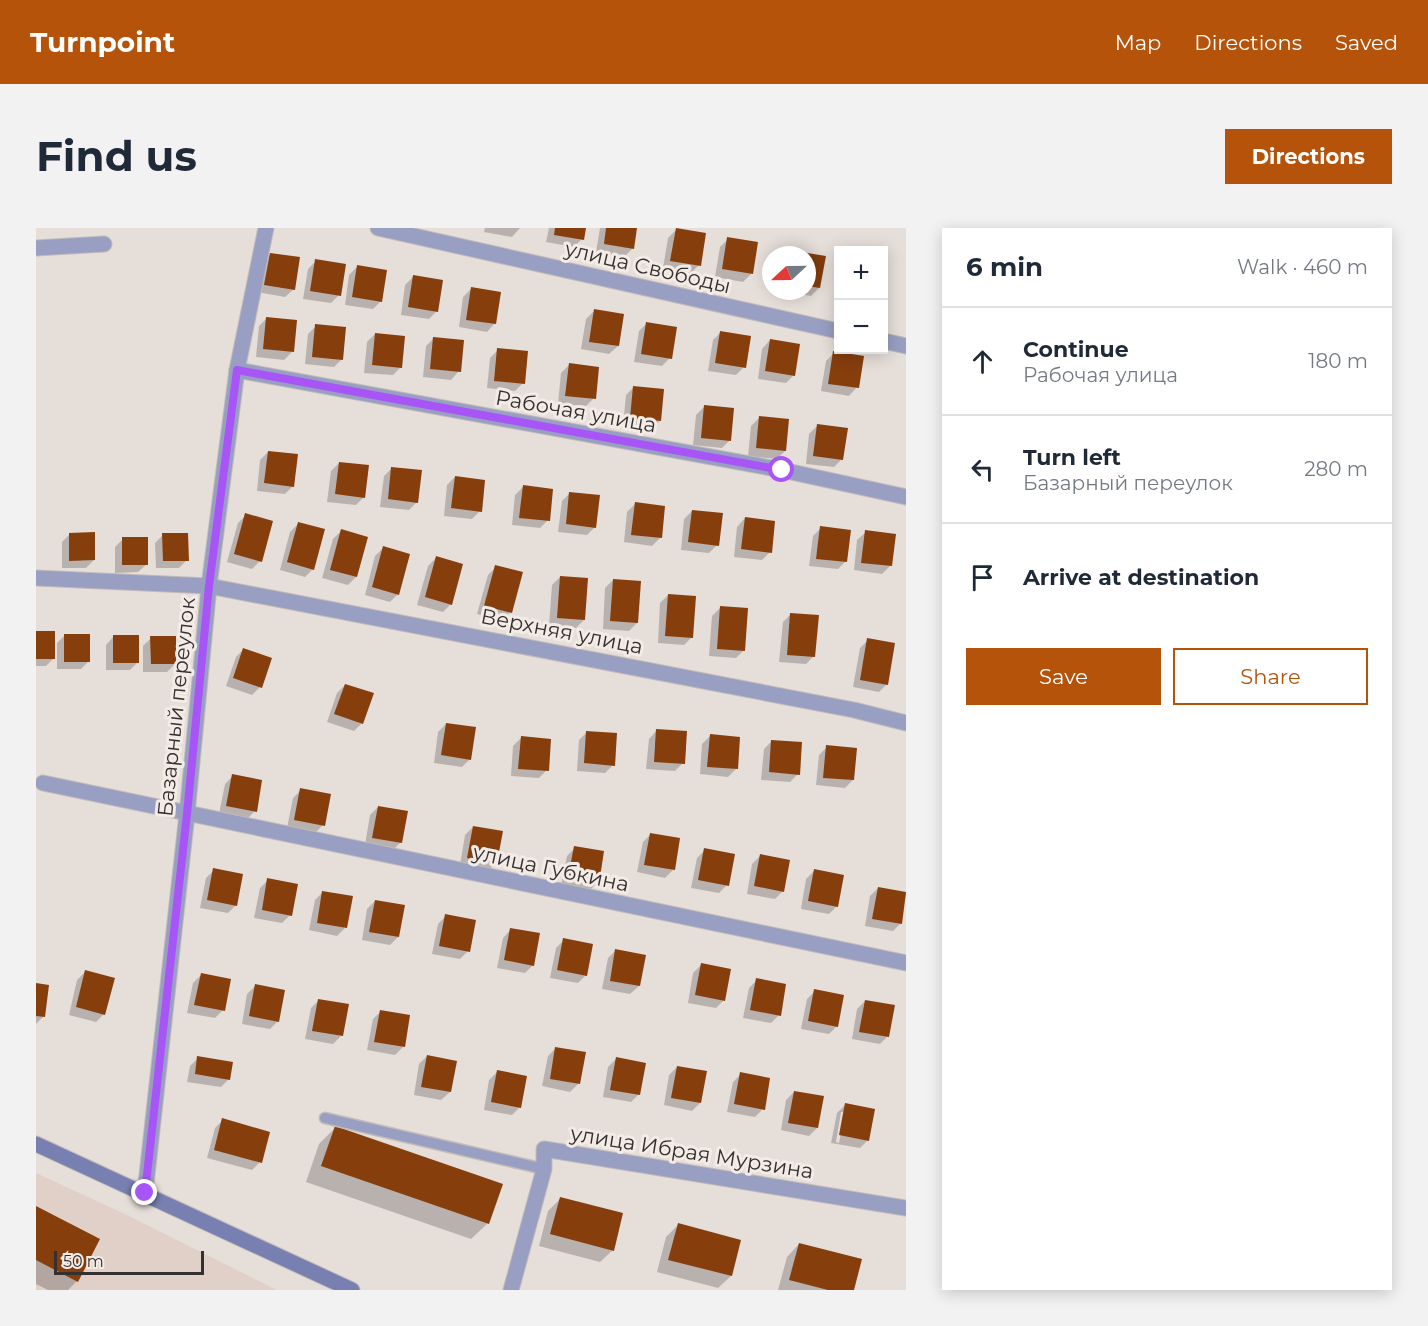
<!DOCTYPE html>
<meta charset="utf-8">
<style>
body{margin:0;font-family:Montserrat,sans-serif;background:#f2f2f3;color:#1f2937}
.controls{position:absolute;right:18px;top:18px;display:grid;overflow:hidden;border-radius:0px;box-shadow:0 3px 15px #0003}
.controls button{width:54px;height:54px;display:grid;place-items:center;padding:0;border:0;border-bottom:2px solid #e0e1e3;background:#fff;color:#1f2937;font:30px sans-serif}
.compass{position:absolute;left:726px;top:18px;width:54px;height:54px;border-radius:50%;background:#fff;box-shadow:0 3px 15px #0003;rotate:248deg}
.scale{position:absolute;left:18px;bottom:15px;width:150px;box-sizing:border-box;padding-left:6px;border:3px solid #34302f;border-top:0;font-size:16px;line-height:21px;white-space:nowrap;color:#34302f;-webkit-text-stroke:4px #f3ebe6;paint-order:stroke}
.stop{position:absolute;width:18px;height:18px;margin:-14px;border:4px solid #a855f7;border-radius:50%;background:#fff}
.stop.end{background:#a855f7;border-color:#fff;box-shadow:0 2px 6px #0008}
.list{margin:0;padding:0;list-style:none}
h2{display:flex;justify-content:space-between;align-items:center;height:78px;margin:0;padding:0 24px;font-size:26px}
h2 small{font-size:20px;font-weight:400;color:#747a83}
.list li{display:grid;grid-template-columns:39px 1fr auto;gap:18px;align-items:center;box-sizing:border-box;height:108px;padding:0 24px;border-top:2px solid #e0e1e3}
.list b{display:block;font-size:22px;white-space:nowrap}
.list p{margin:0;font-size:20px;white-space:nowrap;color:#747a83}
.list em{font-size:20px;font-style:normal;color:#747a83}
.actions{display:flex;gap:12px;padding:18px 24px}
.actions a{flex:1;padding:14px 0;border:2px solid #b45309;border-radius:0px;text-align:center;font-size:21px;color:#b45309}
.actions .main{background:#b45309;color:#fff}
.icon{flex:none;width:33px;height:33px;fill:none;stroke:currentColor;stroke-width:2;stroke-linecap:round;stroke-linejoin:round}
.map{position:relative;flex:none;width:870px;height:1062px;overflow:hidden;border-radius:0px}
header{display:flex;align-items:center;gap:36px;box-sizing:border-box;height:84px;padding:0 30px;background:#b45309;color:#fff}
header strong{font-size:28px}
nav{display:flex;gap:33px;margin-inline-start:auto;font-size:21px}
.intro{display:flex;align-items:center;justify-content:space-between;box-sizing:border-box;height:144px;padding:0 36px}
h1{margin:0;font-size:42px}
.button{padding:15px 27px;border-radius:0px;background:#b45309;color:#fff;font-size:21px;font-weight:700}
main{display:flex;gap:36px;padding:0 36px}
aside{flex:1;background:#fff;border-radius:0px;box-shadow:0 3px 15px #0003}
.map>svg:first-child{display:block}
.built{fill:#e0d0c8}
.shadow{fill:#0003;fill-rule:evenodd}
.building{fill:#863e0d}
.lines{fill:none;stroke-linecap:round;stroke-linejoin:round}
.lane-casing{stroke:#c2bbb7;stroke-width:13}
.street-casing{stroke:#c2bbb7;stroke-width:17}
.secondary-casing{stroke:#c2bbb7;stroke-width:17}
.lane{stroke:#999fc2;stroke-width:10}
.street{stroke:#999fc2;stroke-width:15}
.secondary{stroke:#787fb1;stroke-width:15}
.route{stroke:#a855f7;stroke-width:8}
.labels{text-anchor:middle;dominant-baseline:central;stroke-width:6;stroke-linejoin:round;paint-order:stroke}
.street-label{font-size:21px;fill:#34302f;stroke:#f3ebe6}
</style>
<header>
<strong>Turnpoint</strong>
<nav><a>Map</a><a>Directions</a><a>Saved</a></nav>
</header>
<div class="intro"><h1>Find us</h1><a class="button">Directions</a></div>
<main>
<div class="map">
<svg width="870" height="1062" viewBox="0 0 870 1062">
<rect width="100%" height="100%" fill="#e6ded9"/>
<polygon class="built" points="0,945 91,987 241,1062 0,1062"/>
<g class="shadow">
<polygon points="449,0 484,0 476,9 448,4"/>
<polygon points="513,0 548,0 546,11 538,19 510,14"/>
<polygon points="564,0 600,0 596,21 588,29 560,24"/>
<polygon points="640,2 663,37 655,45 627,40 632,10"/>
<polygon points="692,11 720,16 715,46 707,54 679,49 684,19"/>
<polygon points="760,25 788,29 783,60 775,68 748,63 771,63 771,27 757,27"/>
<polygon points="234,26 258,61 249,69 221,64 226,34"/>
<polygon points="280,33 303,67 295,75 267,71 272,41"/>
<polygon points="321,39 345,73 337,81 309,77 313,47"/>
<polygon points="377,49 401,83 393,91 365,87 369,57"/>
<polygon points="435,61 459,95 451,104 423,99 427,69"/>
<polygon points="558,83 582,118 573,126 545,121 550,91"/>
<polygon points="231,90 256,124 248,132 220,129 223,98"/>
<polygon points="611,95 634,130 626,138 598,134 603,103"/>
<polygon points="280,98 306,131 298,139 269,136 272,106"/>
<polygon points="685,104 708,139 700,147 672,143 677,112"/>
<polygon points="339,106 365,139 357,147 328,145 331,114"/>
<polygon points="398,110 423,143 415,152 387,149 390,118"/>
<polygon points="734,112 758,147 750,155 722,151 726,121"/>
<polygon points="462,122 487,155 479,163 451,160 454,130"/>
<polygon points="798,125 821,159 813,168 785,163 790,133"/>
<polygon points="533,137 558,170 550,178 522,176 525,145"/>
<polygon points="598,159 624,192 616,201 587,198 590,167"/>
<polygon points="668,179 694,212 686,220 657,217 660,187"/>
<polygon points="723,190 749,223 741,231 712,228 715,198"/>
<polygon points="781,198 806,231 798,239 770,236 773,206"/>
<polygon points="232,224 257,258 249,266 221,263 224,232"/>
<polygon points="303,235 328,269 320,277 291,274 295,243"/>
<polygon points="356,240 381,274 373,282 344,279 348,248"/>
<polygon points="419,249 444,283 436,291 408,288 411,257"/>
<polygon points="487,259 512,292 504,300 476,297 479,267"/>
<polygon points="534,265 559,299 551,307 522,304 526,273"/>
<polygon points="599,276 624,310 616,318 588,314 591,284"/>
<polygon points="656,283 681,317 673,325 645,322 648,291"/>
<polygon points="210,287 224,333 216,341 191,334 202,295"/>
<polygon points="709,290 734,324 726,332 698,329 701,299"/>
<polygon points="262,296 277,341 269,349 244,342 254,304"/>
<polygon points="785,300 810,333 802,341 773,338 777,308"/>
<polygon points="305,303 320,349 312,357 286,350 297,311"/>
<polygon points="830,304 854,338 846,346 818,342 821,312"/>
<polygon points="34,306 58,332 50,340 26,340 26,314"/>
<polygon points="127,307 151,332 143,340 120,340 119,315"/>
<polygon points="87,311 111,336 102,344 79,345 79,319"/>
<polygon points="347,320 362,366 354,374 329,367 339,328"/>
<polygon points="400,330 415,376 407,384 381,377 392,338"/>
<polygon points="460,339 474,384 466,393 441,386 452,347"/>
<polygon points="524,349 548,392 540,400 513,398 516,357"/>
<polygon points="577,352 601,395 593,403 567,401 569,360"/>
<polygon points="632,367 656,409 648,417 622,415 624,375"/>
<polygon points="684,380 708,422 700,430 673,428 676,388"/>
<polygon points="755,386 778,428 770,436 743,434 747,394"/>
<polygon points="0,404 18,430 10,438 0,438"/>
<polygon points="29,407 53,433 45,441 21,441 21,415"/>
<polygon points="78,408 102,434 94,442 70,442 70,417"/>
<polygon points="115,410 139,436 131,444 107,444 107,418"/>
<polygon points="832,412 851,456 843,464 817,459 824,420"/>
<polygon points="208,421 224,459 216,467 190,458 200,429"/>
<polygon points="309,457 326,495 318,503 291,494 301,465"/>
<polygon points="410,496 434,531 426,539 398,535 402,504"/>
<polygon points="621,502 647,535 639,543 610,541 613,511"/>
<polygon points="551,504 577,537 569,545 541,543 543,512"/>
<polygon points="674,508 700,541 692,549 664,546 666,516"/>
<polygon points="485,510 511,542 503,550 475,548 477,518"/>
<polygon points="736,513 762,546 754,554 725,552 728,521"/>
<polygon points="791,519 817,552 809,560 780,557 783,527"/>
<polygon points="197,548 219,583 211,591 183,586 189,556"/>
<polygon points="265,562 287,597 279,605 251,600 257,570"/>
<polygon points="342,579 365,614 357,622 329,617 334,587"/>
<polygon points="437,599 460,634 452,643 424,637 429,607"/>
<polygon points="615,606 637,642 629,650 601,644 607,614"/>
<polygon points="539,620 561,655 553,663 525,658 531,628"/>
<polygon points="669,622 691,657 683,665 655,660 661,630"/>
<polygon points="724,628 747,663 739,671 711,666 716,636"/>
<polygon points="178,642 200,677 192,685 164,680 170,650"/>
<polygon points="778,643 801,678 793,686 765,681 770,651"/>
<polygon points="232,652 254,687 246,695 218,690 224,660"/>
<polygon points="842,660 870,665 865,695 857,703 829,698 834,668"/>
<polygon points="287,664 309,700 301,708 273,702 279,672"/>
<polygon points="339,673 362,709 354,717 326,712 331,681"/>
<polygon points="410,688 432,723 424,731 396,726 402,696"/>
<polygon points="475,701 497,737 489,745 461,740 467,710"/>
<polygon points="528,712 550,747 542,755 514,750 520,720"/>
<polygon points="580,722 603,758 594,766 566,761 572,730"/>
<polygon points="665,737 688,772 680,780 652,775 657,745"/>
<polygon points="49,744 68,786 60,794 33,787 41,752"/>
<polygon points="165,747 187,782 179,790 151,785 157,755"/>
<polygon points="721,752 743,787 735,795 707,790 713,760"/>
<polygon points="0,756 7,789 0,796"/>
<polygon points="219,758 242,793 234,801 206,796 211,766"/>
<polygon points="779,763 801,798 793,806 765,801 771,771"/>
<polygon points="283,772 305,808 297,816 269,811 275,780"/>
<polygon points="829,773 852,808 844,816 816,811 821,781"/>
<polygon points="345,783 367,819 359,827 331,822 337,791"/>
<polygon points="520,820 542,856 534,864 506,858 512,828"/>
<polygon points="391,828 414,864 405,872 378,867 383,836"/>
<polygon points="162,830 193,851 185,859 151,854 154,838"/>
<polygon points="580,831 603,866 595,874 567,869 572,839"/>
<polygon points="641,839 664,875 656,883 628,877 633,847"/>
<polygon points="461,844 484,879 476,887 448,882 453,852"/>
<polygon points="705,846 727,881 719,889 691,884 697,854"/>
<polygon points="758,864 781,900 773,908 745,902 750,872"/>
<path d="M809 877 832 912 824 920 795 915 801 885ZM805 884H809L803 915 800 914Z"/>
<polygon points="187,892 224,934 216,942 171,930 179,900"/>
<polygon points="299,900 452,995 435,1011 270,954 283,916"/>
<polygon points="524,971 577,1022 564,1034 503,1018 512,983"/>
<polygon points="0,979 41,1053 32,1062 12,1062 0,1056"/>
<polygon points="642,997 703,1013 695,1048 682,1060 621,1044 630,1009"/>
<polygon points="763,1016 817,1062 742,1062 751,1029"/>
</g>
<g class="building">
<polygon points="519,0 550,0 548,12 518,7"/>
<polygon points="570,0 601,0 598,21 568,16"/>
<polygon points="640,0 670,5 665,38 634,33"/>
<polygon points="691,9 722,14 717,46 686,41"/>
<polygon points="759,23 790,28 784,60 771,58 771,27 759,27"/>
<polygon points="234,25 264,29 259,62 228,57"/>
<polygon points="279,31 310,36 305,68 274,63"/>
<polygon points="321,37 351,42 346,74 316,69"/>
<polygon points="377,47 407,52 402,84 372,79"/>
<polygon points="435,59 465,64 460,96 430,92"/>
<polygon points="558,81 588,86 583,118 553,114"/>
<polygon points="230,89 261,92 258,124 227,121"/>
<polygon points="610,94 641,99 636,131 605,126"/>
<polygon points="279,96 310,99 307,132 276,129"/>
<polygon points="684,103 715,108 710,140 679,135"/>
<polygon points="339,105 369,108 366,140 336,137"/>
<polygon points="397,109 428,112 425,144 394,141"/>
<polygon points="734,111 764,116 759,148 729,143"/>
<polygon points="461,120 492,123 489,156 458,153"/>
<polygon points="797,123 828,128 823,160 792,156"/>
<polygon points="533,135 563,139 560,171 529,168"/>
<polygon points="597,158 628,161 625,193 594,190"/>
<polygon points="668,177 698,180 695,213 665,210"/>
<polygon points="723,188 753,191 750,223 720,220"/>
<polygon points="781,196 812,200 807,232 777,228"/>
<polygon points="232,223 262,226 258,259 228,255"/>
<polygon points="303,234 333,237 329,270 299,266"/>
<polygon points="355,239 386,242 382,275 352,271"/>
<polygon points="419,248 449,252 446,284 415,280"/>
<polygon points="487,257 517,261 514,293 483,290"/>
<polygon points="533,264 564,267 560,300 530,296"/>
<polygon points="599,274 629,278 626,310 595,307"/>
<polygon points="656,282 687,285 683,318 652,314"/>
<polygon points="209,285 237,293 226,334 198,326"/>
<polygon points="709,289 739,293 736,325 705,321"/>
<polygon points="262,294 289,301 278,342 251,334"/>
<polygon points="784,298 815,302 811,334 780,331"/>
<polygon points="305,301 332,309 321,349 294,342"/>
<polygon points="829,302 860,306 856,338 825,335"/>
<polygon points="59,304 59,332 33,333 33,305"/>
<polygon points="126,305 152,305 153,333 127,333"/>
<rect x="86" y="309" width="26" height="28"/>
<polygon points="347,318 374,326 363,367 336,359"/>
<polygon points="400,328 427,336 416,377 389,369"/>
<polygon points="459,337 487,344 476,385 448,378"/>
<polygon points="524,348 552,350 549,392 521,390"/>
<polygon points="577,351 605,353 602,395 574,393"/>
<polygon points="632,366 660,368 657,410 629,408"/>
<polygon points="684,378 712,380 709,423 681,421"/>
<polygon points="754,385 783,387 779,429 751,427"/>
<rect x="0" y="403" width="19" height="28"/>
<rect x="28" y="406" width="26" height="28"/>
<rect x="77" y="407" width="26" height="28"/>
<polygon points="114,408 140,408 140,436 115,436"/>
<polygon points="831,410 859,415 852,457 824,452"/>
<polygon points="207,420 236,430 226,460 197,450"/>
<polygon points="309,456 338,465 327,496 298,486"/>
<polygon points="410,495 440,499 435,532 405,527"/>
<polygon points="620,501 651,503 649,536 618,534"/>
<polygon points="550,503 581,505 579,538 548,535"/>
<polygon points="674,506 704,509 702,541 671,539"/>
<polygon points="485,508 515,511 513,543 482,541"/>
<polygon points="735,512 766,514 764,547 733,544"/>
<polygon points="790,517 821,520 818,552 787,550"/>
<polygon points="196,546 226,552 221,584 190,578"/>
<polygon points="264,560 295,566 289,598 258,592"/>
<polygon points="342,578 372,583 366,615 336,610"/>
<polygon points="437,598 467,603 461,635 431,630"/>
<polygon points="614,605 644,610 639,642 608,637"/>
<polygon points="538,618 568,623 563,656 532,650"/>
<polygon points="668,620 699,626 693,658 662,652"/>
<polygon points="724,626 754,632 748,664 718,658"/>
<polygon points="177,640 207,646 201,678 171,672"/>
<polygon points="778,641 808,647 802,679 772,673"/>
<polygon points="231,650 262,656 256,688 226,682"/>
<polygon points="842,659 870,664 866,696 836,691"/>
<polygon points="286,663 317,668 311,700 281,695"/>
<polygon points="339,672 369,677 363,709 333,704"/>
<polygon points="409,686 440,692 434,724 403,718"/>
<polygon points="474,700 504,705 498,738 468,732"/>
<polygon points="527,710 557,716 551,748 521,742"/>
<polygon points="579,721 610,727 604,758 574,753"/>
<polygon points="665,735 695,741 689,773 659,767"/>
<polygon points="49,742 79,750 69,787 40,779"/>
<polygon points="165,745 195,751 189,783 158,777"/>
<polygon points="720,750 750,756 745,788 714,782"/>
<polygon points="0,755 13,757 9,789 0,788"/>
<polygon points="219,756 249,762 243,794 213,788"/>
<polygon points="778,761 808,767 802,799 772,793"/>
<polygon points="282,771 313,776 307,808 276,803"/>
<polygon points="829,772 859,777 853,809 823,804"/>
<polygon points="344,782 374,787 369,819 338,814"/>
<polygon points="519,819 550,824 544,856 514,851"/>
<polygon points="391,827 421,833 415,864 385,859"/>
<polygon points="161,828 197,834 194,852 159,846"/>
<polygon points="580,829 610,835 604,867 574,862"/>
<polygon points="641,838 671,843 665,875 635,870"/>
<polygon points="461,842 491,848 485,880 455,874"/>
<polygon points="704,844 734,850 729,882 698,876"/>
<polygon points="758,863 788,868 782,900 752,895"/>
<polygon points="809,875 839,881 833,913 803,907"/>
<polygon points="186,890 234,904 226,935 178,922"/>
<polygon points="299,898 467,956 453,996 285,938"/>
<polygon points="524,969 587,985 578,1023 514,1006"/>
<polygon points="0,978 64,1011 42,1054 0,1032"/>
<polygon points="642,995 705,1012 696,1048 632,1032"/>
<polygon points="763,1015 826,1031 818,1062 792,1062 753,1052"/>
</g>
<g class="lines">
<defs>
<polyline id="lane" points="289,890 508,941"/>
<g id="street">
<polyline points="342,0 802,103"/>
<polyline points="0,20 68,16"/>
<polyline points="848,113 870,118"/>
<polyline points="201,142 746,242 870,269"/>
<polyline points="0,350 173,358 818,482 870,495"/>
<polyline points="7,555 870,735"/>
<polyline points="109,965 151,586 173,358 201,142 230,0"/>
<polyline points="475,1062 508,941 508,921 870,980"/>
</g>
<polyline id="secondary" points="0,916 316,1062"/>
</defs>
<use href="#lane" class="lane-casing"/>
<use href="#street" class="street-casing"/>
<use href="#secondary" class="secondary-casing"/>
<use href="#lane" class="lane"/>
<use href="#street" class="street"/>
<use href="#secondary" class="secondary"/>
</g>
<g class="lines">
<polyline class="route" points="109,965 151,586 173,358 201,142 746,242"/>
</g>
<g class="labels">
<g class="street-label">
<text transform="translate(612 39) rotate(13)">улица Свободы</text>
<text transform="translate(540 183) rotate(10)">Рабочая улица</text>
<text transform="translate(526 403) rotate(11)">Верхняя улица</text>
<text transform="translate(140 479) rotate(-84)">Базарный переулок</text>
<text transform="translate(515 640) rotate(12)">улица Губкина</text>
<text transform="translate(656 924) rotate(9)">улица Ибрая Мурзина</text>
</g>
</g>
</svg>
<div class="controls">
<button>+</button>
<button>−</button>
</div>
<svg class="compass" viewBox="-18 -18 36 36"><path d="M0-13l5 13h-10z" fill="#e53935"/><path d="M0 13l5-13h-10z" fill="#747a83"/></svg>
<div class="scale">50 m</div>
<div class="stop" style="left:746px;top:242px"></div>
<div class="stop end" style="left:109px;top:965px"></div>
</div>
<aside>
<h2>6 min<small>Walk · 460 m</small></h2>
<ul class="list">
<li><svg class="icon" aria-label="ahead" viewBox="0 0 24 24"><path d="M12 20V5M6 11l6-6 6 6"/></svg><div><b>Continue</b><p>Рабочая улица</p></div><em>180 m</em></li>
<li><svg class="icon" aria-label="left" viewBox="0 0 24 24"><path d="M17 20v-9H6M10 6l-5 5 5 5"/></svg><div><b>Turn left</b><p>Базарный переулок</p></div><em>280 m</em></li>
<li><svg class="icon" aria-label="arrive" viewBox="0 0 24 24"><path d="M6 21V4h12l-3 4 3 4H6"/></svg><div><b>Arrive at destination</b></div></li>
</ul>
<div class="actions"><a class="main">Save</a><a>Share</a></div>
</aside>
</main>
